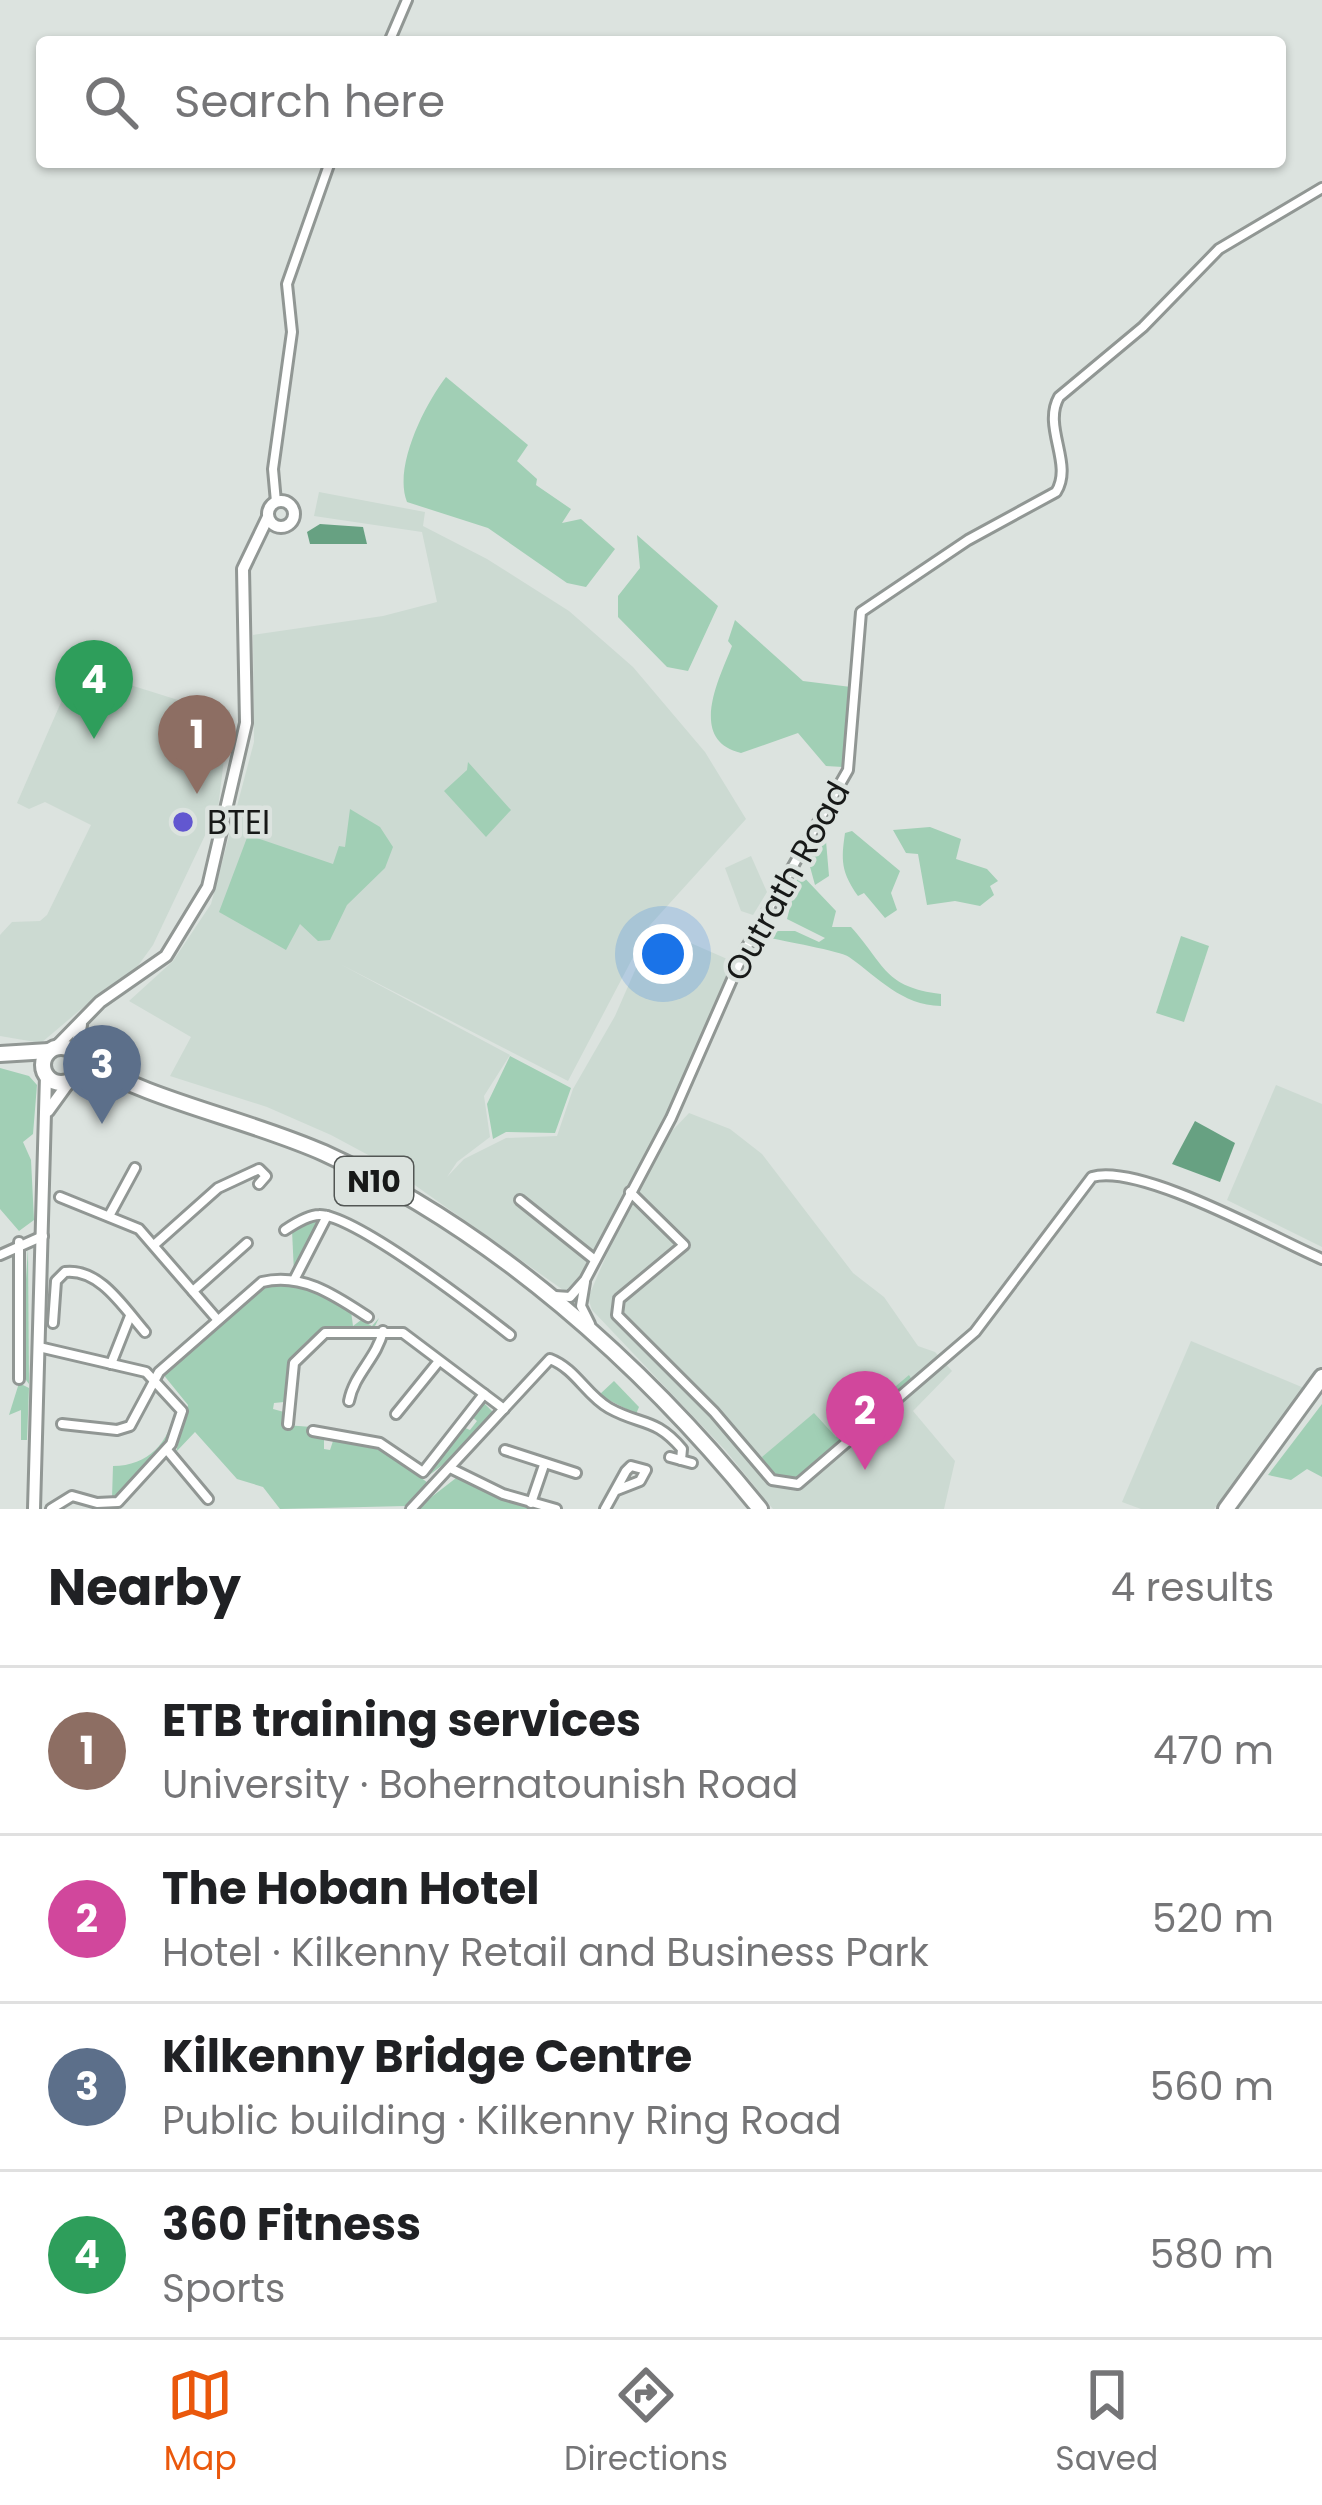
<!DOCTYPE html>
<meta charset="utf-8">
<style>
body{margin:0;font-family:Poppins,sans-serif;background:#f6f6f6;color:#202124}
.you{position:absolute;left:663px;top:954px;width:42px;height:42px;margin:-30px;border:9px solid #fff;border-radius:50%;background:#1a73e8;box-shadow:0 0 0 18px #1a73e833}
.badge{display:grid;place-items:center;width:78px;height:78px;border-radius:50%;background:#ea580c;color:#fff;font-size:39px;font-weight:700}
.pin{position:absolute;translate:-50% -99px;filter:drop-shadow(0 3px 6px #0008)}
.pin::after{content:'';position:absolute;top:63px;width:42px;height:36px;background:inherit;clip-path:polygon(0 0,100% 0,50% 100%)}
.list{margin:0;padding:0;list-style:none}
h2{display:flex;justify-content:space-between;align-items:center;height:156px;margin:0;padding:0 48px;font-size:51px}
h2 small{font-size:39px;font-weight:400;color:#757577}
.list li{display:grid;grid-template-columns:78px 1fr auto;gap:36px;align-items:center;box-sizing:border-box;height:168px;padding:0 48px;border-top:3px solid #e0e0e0}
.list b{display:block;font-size:45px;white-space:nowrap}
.list p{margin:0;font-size:39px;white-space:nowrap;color:#757577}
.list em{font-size:39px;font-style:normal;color:#757577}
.icon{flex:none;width:66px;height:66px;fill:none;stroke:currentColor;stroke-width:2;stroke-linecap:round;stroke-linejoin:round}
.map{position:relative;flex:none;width:1322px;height:1509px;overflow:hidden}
.search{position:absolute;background:#fff;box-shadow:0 3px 9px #0004;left:36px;right:36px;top:36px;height:132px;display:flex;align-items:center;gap:30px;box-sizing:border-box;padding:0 42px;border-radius:12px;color:#757577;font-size:45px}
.sheet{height:828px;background:#fff}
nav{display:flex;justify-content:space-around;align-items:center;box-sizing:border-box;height:168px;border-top:3px solid #e0e0e0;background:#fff;font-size:33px;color:#757577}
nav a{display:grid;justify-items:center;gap:6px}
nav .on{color:#ea580c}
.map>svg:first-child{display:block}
.built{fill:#ccdad2}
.green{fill:#a1cfb5}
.water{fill:#67a182}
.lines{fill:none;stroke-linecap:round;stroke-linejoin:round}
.minor-casing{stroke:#919794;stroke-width:14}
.tertiary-casing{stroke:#919794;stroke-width:16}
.trunk-casing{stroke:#919794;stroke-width:20}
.minor{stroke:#fff;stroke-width:8}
.tertiary{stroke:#fff;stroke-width:10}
.trunk{stroke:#fff;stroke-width:14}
.poi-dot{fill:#6257d0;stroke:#dce3df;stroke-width:4.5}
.labels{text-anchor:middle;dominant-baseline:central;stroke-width:9;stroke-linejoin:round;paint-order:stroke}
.shield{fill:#dce3df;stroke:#525654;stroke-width:3}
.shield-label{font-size:30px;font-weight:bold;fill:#171918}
.poi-label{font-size:33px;fill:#171918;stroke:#dce3df;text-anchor:start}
.street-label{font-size:33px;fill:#171918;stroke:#dce3df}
</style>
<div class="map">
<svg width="1322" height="1509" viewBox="0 0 1322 1509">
<rect width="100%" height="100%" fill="#dce3df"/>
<g class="built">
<polygon points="319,492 425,512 423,526 487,559 569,611 633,667 705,752 746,819 650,925 568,1081 340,964 510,1055 484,1096 490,1137 457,1162 447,1177 464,1159 506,1138 557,1136 573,1089 615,1016 654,927 734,962 685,1078 572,1291 566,1292 385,1164 331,1135 267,1107 170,1076 191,1037 129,1001 173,961 211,904 254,742 253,635 383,616 437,602 422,532 314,516"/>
<polygon points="76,668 194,705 230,710 218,808 153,945 132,974 106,988 41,1043 0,1036 0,935 12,922 40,921 47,915 91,825 45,802 29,809 17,803"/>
<polygon points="751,856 767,892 753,915 741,911 725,868"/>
<polygon points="1276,1085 1322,1104 1322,1247 1227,1200"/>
<polygon points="689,1113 730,1129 762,1154 853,1273 884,1297 918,1346 935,1352 952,1371 913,1411 955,1461 944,1509 773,1509 726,1451 592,1310 588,1298 613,1240 671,1132"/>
<polygon points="1191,1341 1304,1388 1214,1509 1141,1509 1122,1502"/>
</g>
<g class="green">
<path d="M446 377 528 445 517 461 537 479 536 485 571 509 562 523 581 519 615 549 586 587 567 583 488 528 407 502C393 467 425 404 446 377Z"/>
<polygon points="637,535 718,606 688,671 667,667 618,617 618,596 640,568"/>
<path d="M735 620 803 681 851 687 843 767 826 766 798 733 741 753C686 740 721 675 732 646L728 641Z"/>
<polygon points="468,762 511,810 486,837 444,791 467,770"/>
<polygon points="350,809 380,827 393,847 385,868 347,905 330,940 318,941 300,924 286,950 219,912 248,835 333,864 339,846 345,847"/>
<polygon points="930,827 961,839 956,859 987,869 998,881 990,886 994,895 980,906 955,901 927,905 918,854 906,853 893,830"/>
<path d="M852 831 900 871 891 893 897 910 885 918 864 893 858 896C841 872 841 860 845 833Z"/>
<polygon points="826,841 829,876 815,885 809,863 819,842"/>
<path d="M799 872 836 911 832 927H851C886 966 884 987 941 994V1006C901 1005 879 978 849 957 841 951 782 941 766 937L761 931H795L819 942 825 938 787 919Z"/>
<polygon points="1181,936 1209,946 1184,1022 1156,1013"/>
<polygon points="510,1056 571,1088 555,1133 506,1132 493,1139 487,1104"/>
<polygon points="0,1068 29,1076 37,1085 33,1134 23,1142 31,1160 34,1220 19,1231 0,1209"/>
<polygon points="314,1219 319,1224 294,1273 292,1230"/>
<polygon points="28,1248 29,1384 20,1372"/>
<path d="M269 1284C299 1281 326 1296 351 1311L353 1326 361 1320 372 1326 379 1318 374 1328C307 1329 295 1335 284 1402L274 1403 273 1409 284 1412 285 1425 312 1427 311 1434 324 1437V1449L330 1450 334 1438 379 1446 428 1483 406 1506 280 1509 263 1487 237 1479 195 1432 176 1452 188 1405 162 1373Z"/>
<path d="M909 1375 912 1380 801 1476C783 1486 770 1474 762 1457L814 1413 836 1437Z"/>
<polygon points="614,1381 639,1407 636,1414 599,1395"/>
<polygon points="19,1383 29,1388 27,1440 21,1440 21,1410 9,1415"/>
<polygon points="484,1403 493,1412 461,1451 428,1476 463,1427 470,1430 477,1421 471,1416"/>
<polygon points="1322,1404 1322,1477 1307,1469 1291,1480 1268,1475"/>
<path d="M175 1409C176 1443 135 1479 112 1498L113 1466C148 1466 170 1442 175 1409Z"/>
<polygon points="456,1478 538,1509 416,1509"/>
</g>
<g class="water">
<polygon points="320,524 363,527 367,544 310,544 307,532"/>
<polygon points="1195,1121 1235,1143 1220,1182 1172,1164"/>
</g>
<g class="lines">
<defs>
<g id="minor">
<polyline points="389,42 407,0"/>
<polyline points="276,502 273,469 292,332 287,284 330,162"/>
<path d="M630 1192 684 1245 619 1299 617 1315 714 1412 772 1480 798 1484 975 1332 1092 1177C1141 1163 1275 1239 1322 1259"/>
<polyline points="60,1197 139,1229 216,1318"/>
<polyline points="520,1200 595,1260"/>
<polyline points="109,1216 135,1168"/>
<path d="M285 1230C294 1224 308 1215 319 1215 354 1214 478 1310 510 1335"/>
<polyline points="154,1245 218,1188 259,1169 266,1176 259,1184"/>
<polyline points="0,1255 43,1236"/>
<polyline points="294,1280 327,1216"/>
<polyline points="585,1282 581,1306 590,1324"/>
<polyline points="193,1291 247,1243"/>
<path d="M555 1296 570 1297 585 1280 671 1118 745 950 848 770 861 612 968 540 1056 492C1074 464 1042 427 1059 397L1143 327 1219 249 1322 188"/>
<path d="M53 1323 56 1281 65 1272C100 1268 124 1308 145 1332"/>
<polyline points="39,1347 146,1372 182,1411 171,1444 118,1502 97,1503 72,1496 51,1509"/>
<polyline points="111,1364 130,1316"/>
<polyline points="19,1379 19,1242"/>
<path d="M349 1401C354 1374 377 1358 383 1331"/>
<polyline points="396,1414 439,1361"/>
<path d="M62 1424 117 1430 130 1426 159 1372 262 1282C302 1272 336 1296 368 1317"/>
<polyline points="288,1424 294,1363 325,1333 403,1333 504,1409"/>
<polyline points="313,1431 380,1443 423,1472 484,1394"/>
<polyline points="167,1450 208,1499"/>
<polyline points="505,1450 576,1473"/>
<polyline points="670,1457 692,1463"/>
<polyline points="452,1469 503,1494 556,1509"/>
<polyline points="531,1503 544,1465"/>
<path d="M411 1509 550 1359C576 1369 586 1395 609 1408 641 1426 655 1417 682 1449L681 1460"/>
<polyline points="605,1509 626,1471 631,1466 646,1470 640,1481 617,1490"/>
</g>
<g id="tertiary">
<circle cx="281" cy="514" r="13"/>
<polyline points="56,1047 100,1002 166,956 208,887 246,723 243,569 268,517"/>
<polyline points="75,1052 81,1025"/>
<polyline points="48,1111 69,1082"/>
<polyline points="34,1509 46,1076"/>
</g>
<g id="trunk">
<circle cx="61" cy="1065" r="18"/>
<polyline points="0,1054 49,1051"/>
<path d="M78 1057C149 1101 245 1118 324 1153 493 1230 644 1365 760 1509"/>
<polyline points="1226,1509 1322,1377"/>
</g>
</defs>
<use href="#minor" class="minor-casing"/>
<use href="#tertiary" class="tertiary-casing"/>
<use href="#trunk" class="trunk-casing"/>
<use href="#minor" class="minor"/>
<use href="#tertiary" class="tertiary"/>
<use href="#trunk" class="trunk"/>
</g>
<circle class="poi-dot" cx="183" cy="822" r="12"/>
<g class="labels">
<rect class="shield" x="335" y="1157" width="78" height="48" rx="9"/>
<g class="shield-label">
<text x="374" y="1181">N10</text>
</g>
<g class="poi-label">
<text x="207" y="822">BTEI</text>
</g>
<g class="street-label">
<text transform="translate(787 881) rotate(-61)">Outrath Road</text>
</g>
</g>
</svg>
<div class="you"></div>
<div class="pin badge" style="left:197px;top:794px;background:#8d6e63">1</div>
<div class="pin badge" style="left:865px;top:1470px;background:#d1479c">2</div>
<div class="pin badge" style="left:102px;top:1124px;background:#5c6f8a">3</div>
<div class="pin badge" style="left:94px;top:739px;background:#2e9e5b">4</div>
<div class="search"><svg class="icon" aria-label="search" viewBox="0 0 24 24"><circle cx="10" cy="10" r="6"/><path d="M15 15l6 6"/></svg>Search here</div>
</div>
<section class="sheet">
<h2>Nearby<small>4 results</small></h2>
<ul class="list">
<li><span class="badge" style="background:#8d6e63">1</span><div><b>ETB training services</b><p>University · Bohernatounish Road</p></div><em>470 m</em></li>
<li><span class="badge" style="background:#d1479c">2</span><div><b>The Hoban Hotel</b><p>Hotel · Kilkenny Retail and Business Park</p></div><em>520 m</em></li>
<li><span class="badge" style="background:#5c6f8a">3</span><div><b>Kilkenny Bridge Centre</b><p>Public building · Kilkenny Ring Road</p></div><em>560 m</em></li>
<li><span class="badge" style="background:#2e9e5b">4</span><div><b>360 Fitness</b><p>Sports</p></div><em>580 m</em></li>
</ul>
</section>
<nav>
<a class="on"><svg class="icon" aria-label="map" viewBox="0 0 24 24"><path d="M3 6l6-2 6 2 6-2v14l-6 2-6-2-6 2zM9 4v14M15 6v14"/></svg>Map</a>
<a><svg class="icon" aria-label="directions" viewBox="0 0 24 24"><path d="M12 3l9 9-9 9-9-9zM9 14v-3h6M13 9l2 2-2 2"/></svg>Directions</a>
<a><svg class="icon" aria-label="saved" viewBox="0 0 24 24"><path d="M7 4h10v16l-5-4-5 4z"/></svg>Saved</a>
</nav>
